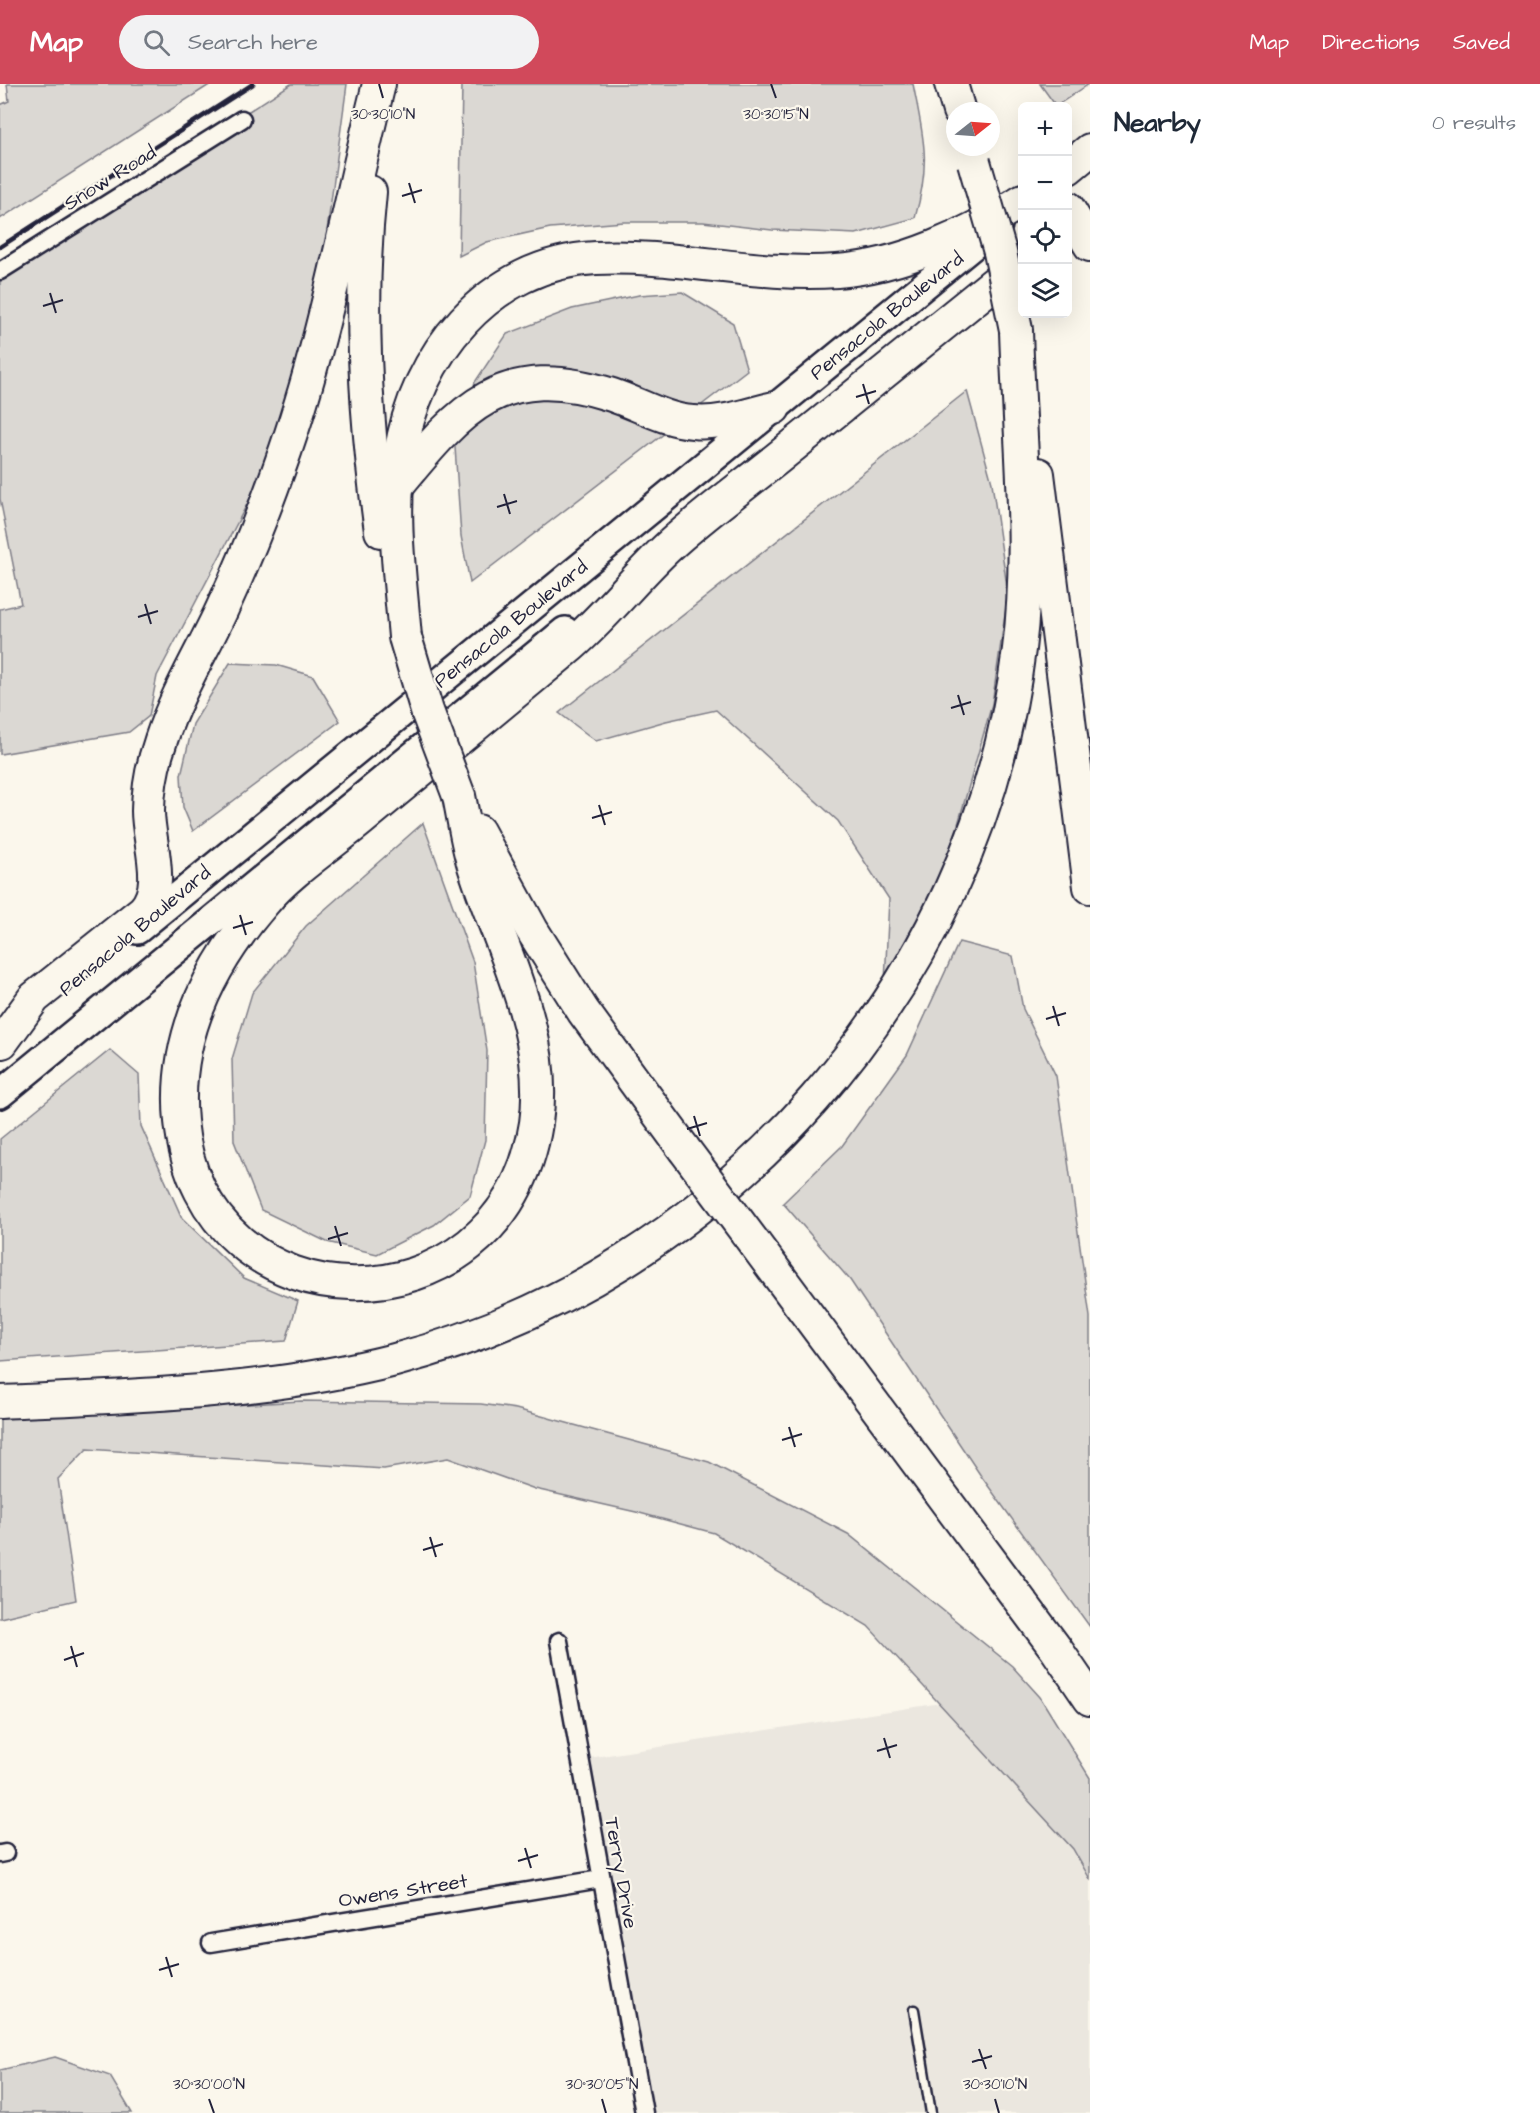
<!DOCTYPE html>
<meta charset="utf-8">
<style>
body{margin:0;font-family:"Architects Daughter",sans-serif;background:#f2f2f3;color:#1f2937}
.controls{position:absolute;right:18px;top:18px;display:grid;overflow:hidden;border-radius:9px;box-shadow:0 6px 24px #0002}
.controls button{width:54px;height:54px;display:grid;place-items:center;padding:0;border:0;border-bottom:2px solid #e0e1e3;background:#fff;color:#1f2937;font:30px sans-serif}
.compass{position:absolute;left:946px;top:18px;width:54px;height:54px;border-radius:50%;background:#fff;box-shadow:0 6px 24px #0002;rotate:73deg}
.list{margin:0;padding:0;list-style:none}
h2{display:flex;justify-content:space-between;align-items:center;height:78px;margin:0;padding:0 24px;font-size:26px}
h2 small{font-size:20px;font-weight:400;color:#747a83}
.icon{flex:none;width:33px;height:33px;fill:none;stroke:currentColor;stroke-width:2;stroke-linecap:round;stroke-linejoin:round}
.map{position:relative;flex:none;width:1090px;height:2029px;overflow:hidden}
header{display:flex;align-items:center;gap:36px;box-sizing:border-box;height:84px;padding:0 30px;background:#d1495b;color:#fff}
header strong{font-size:28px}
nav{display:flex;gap:33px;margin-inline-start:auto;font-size:21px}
.search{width:420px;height:54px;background:#f2f2f3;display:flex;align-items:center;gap:15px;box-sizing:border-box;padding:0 21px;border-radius:33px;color:#747a83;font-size:22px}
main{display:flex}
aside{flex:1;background:#fff}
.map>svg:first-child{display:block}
.built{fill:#ebe7df}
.green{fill:#dbd8d3;stroke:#7e7d87;stroke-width:1.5}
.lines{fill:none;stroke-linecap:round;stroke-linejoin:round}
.lane-casing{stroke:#22223b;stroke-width:13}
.street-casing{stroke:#22223b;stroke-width:21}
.primary-casing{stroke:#22223b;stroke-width:32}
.highway-casing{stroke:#22223b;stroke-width:36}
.lane{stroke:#fbf7ec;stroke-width:8}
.street{stroke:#fbf7ec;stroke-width:16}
.primary{stroke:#fbf7ec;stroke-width:27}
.highway{stroke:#fbf7ec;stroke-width:32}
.rail{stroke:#22223b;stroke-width:4.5}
.highway-bridge-casing{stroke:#22223b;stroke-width:36;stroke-linecap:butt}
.highway-bridge{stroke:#fbf7ec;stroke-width:32}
.ticks{fill:none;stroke:#22223b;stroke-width:2}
.labels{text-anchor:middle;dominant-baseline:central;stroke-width:4.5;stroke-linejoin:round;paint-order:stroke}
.street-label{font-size:20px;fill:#22223b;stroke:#fbf7ec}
.ticks-label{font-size:15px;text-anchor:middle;fill:#22223b;stroke:#fbf7ec;stroke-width:4.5;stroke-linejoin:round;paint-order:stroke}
</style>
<header>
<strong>Map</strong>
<div class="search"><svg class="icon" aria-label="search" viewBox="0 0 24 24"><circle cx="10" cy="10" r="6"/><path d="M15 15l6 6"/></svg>Search here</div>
<nav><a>Map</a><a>Directions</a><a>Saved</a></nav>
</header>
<main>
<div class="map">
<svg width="1090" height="2029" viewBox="0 0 1090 2029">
<rect width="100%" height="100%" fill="#fbf7ec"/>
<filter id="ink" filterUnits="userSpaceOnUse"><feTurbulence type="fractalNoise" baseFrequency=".0167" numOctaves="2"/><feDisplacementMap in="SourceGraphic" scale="12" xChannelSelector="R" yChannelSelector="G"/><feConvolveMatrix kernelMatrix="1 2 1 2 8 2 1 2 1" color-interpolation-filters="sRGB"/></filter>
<g filter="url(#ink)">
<polygon class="built" points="941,1619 1073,1765 1090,1795 1090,2029 654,2029 589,1674"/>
<g class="green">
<polygon points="7,0 211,0 0,135 0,21 9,17"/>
<polygon points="291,0 347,0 323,176 267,382 157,592 149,632 129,648 0,670 0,525 21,520 0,415 0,187"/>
<path d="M462 0H913C924 55 931 78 915 134L856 150 772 146 703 138H624L550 144 487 158 459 172Z"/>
<polygon points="1040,0 1089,0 1056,22"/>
<polygon points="682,208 733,239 747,286 470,499 461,452 455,363 475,298 507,250 572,225 639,211"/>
<polygon points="967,307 992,399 1008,510 992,620 957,744 921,847 885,898 889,815 838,737 716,626 666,637 596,657 559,629"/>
<polygon points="230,579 276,581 313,592 340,637 193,747 183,723 181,691 193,640"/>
<polygon points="423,739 473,878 487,967 485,1056 470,1112 434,1141 377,1170 327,1158 261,1126 234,1057 232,975 252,909 306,842"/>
<polygon points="959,858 1013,872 1023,925 1056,992 1090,1233 1090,1543 981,1392 850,1196 783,1119 842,1062 907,971"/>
<polygon points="110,966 139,991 141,1042 182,1134 244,1194 298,1217 286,1257 0,1277 0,1055"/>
<polygon points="301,1317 481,1320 516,1325 709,1378 848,1450 1012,1582 1040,1613 1090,1694 1090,1795 1073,1765 868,1542 714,1449 636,1428 535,1405 448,1374 384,1385 87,1365 58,1395 76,1516 0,1534 0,1335"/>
<polygon points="55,1973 110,1992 132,2029 0,2029 0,1986"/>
</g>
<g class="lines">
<defs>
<polyline id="lane" points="914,1926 931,2029"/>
<g id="street">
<polyline points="0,187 242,35"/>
<polyline points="559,1557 644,2029"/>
<polyline points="0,1770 5,1769"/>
<polyline points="211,1859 601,1795"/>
</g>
<g id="primary">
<polyline points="137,846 998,141"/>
<polyline points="0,1010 565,547"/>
</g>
<g id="highway">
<polyline points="951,0 959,27"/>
<polyline points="1068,84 1090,66"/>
<path d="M370 108C358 222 365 334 381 447"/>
<polyline points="1068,124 1090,161"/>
<polyline points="1038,390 1090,803"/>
<path d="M397 402C462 323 502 276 612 311 639 320 664 336 693 338 720 341 749 330 774 324"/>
<path d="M405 553C400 493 391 431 400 372 415 271 489 179 596 174 676 170 757 193 837 187 902 182 969 151 1023 116"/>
<path d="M459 712C464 736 467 761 475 785 501 866 549 950 536 1039 503 1256 201 1250 181 1037 173 953 211 879 265 817 289 788 332 760 362 735 430 679 498 623 565 567 604 535 633 495 669 462 705 429 746 400 784 369 864 305 943 240 1023 176"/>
<polyline points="478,747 532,846 583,927 684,1065"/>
<path d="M2 958 34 914 143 827C167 803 148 758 148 727 148 703 153 679 161 656 176 610 202 568 222 525 244 478 263 430 280 382 325 257 347 128 379 0"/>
<polyline points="755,1160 1056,1565 1090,1615"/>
<path d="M0 1318C132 1312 266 1309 395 1276 722 1191 978 902 1019 565 1032 462 1019 351 1016 246"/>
</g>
</defs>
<use href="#lane" class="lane-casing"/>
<use href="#street" class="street-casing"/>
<use href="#primary" class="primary-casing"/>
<use href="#highway" class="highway-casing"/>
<use href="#lane" class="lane"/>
<use href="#street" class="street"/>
<use href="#primary" class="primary"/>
<use href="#highway" class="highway"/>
<polyline class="rail" points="0,163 253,0"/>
<defs>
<g id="highway-bridge">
<polyline points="974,78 1000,168 1016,246"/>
<polyline points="405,553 427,627 459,712"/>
<polyline points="684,1065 755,1160"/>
</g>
</defs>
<use href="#highway-bridge" class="highway-bridge-casing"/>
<use href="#highway-bridge" class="highway-bridge"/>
</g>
</g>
<path class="ticks" d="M379 0 383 14M771 0 776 14M409 99 415 119M402 112 422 106M50 209 56 229M43 222 63 216M863 300 869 320M856 313 876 307M504 410 510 430M497 423 517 417M145 520 151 540M138 533 158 527M958 611 964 631M951 624 971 618M599 721 605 741M592 734 612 728M240 831 246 851M233 844 253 838M1053 922 1059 942M1046 935 1066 929M694 1032 700 1052M687 1045 707 1039M335 1142 341 1162M328 1155 348 1149M789 1343 795 1363M782 1356 802 1350M430 1453 436 1473M423 1466 443 1460M71 1562 77 1583M64 1576 84 1569M884 1654 890 1674M877 1667 897 1661M525 1764 531 1784M518 1777 538 1771M166 1873 172 1893M159 1886 179 1880M979 1965 986 1985M972 1978 992 1972M209 2015 214 2029M602 2015 606 2029M995 2015 999 2029"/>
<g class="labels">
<g class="street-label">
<text transform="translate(110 94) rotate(-32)">Snow Road</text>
<text transform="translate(887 232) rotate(-39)">Pensacola Boulevard</text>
<text transform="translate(511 540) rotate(-39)">Pensacola Boulevard</text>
<text transform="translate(135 847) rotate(-40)">Pensacola Boulevard</text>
<text transform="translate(621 1789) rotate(80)">Terry Drive</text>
<text transform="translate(403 1807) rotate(-9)">Owens Street</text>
</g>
</g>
<g class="ticks-label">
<text x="383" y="35">30°30'10"N</text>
<text x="776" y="35">30°30'15"N</text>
<text x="209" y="2005">30°30'00"N</text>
<text x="602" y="2005">30°30'05"N</text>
<text x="995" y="2005">30°30'10"N</text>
</g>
</svg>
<div class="controls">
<button>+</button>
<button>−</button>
<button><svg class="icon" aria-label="locate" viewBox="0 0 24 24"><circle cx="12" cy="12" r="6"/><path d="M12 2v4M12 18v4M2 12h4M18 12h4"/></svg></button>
<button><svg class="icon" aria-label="layers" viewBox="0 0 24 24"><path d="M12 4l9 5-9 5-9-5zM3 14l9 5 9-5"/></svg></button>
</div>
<svg class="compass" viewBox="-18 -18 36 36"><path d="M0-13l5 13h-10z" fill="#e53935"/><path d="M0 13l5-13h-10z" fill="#747a83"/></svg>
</div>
<aside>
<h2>Nearby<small>0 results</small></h2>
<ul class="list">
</ul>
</aside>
</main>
